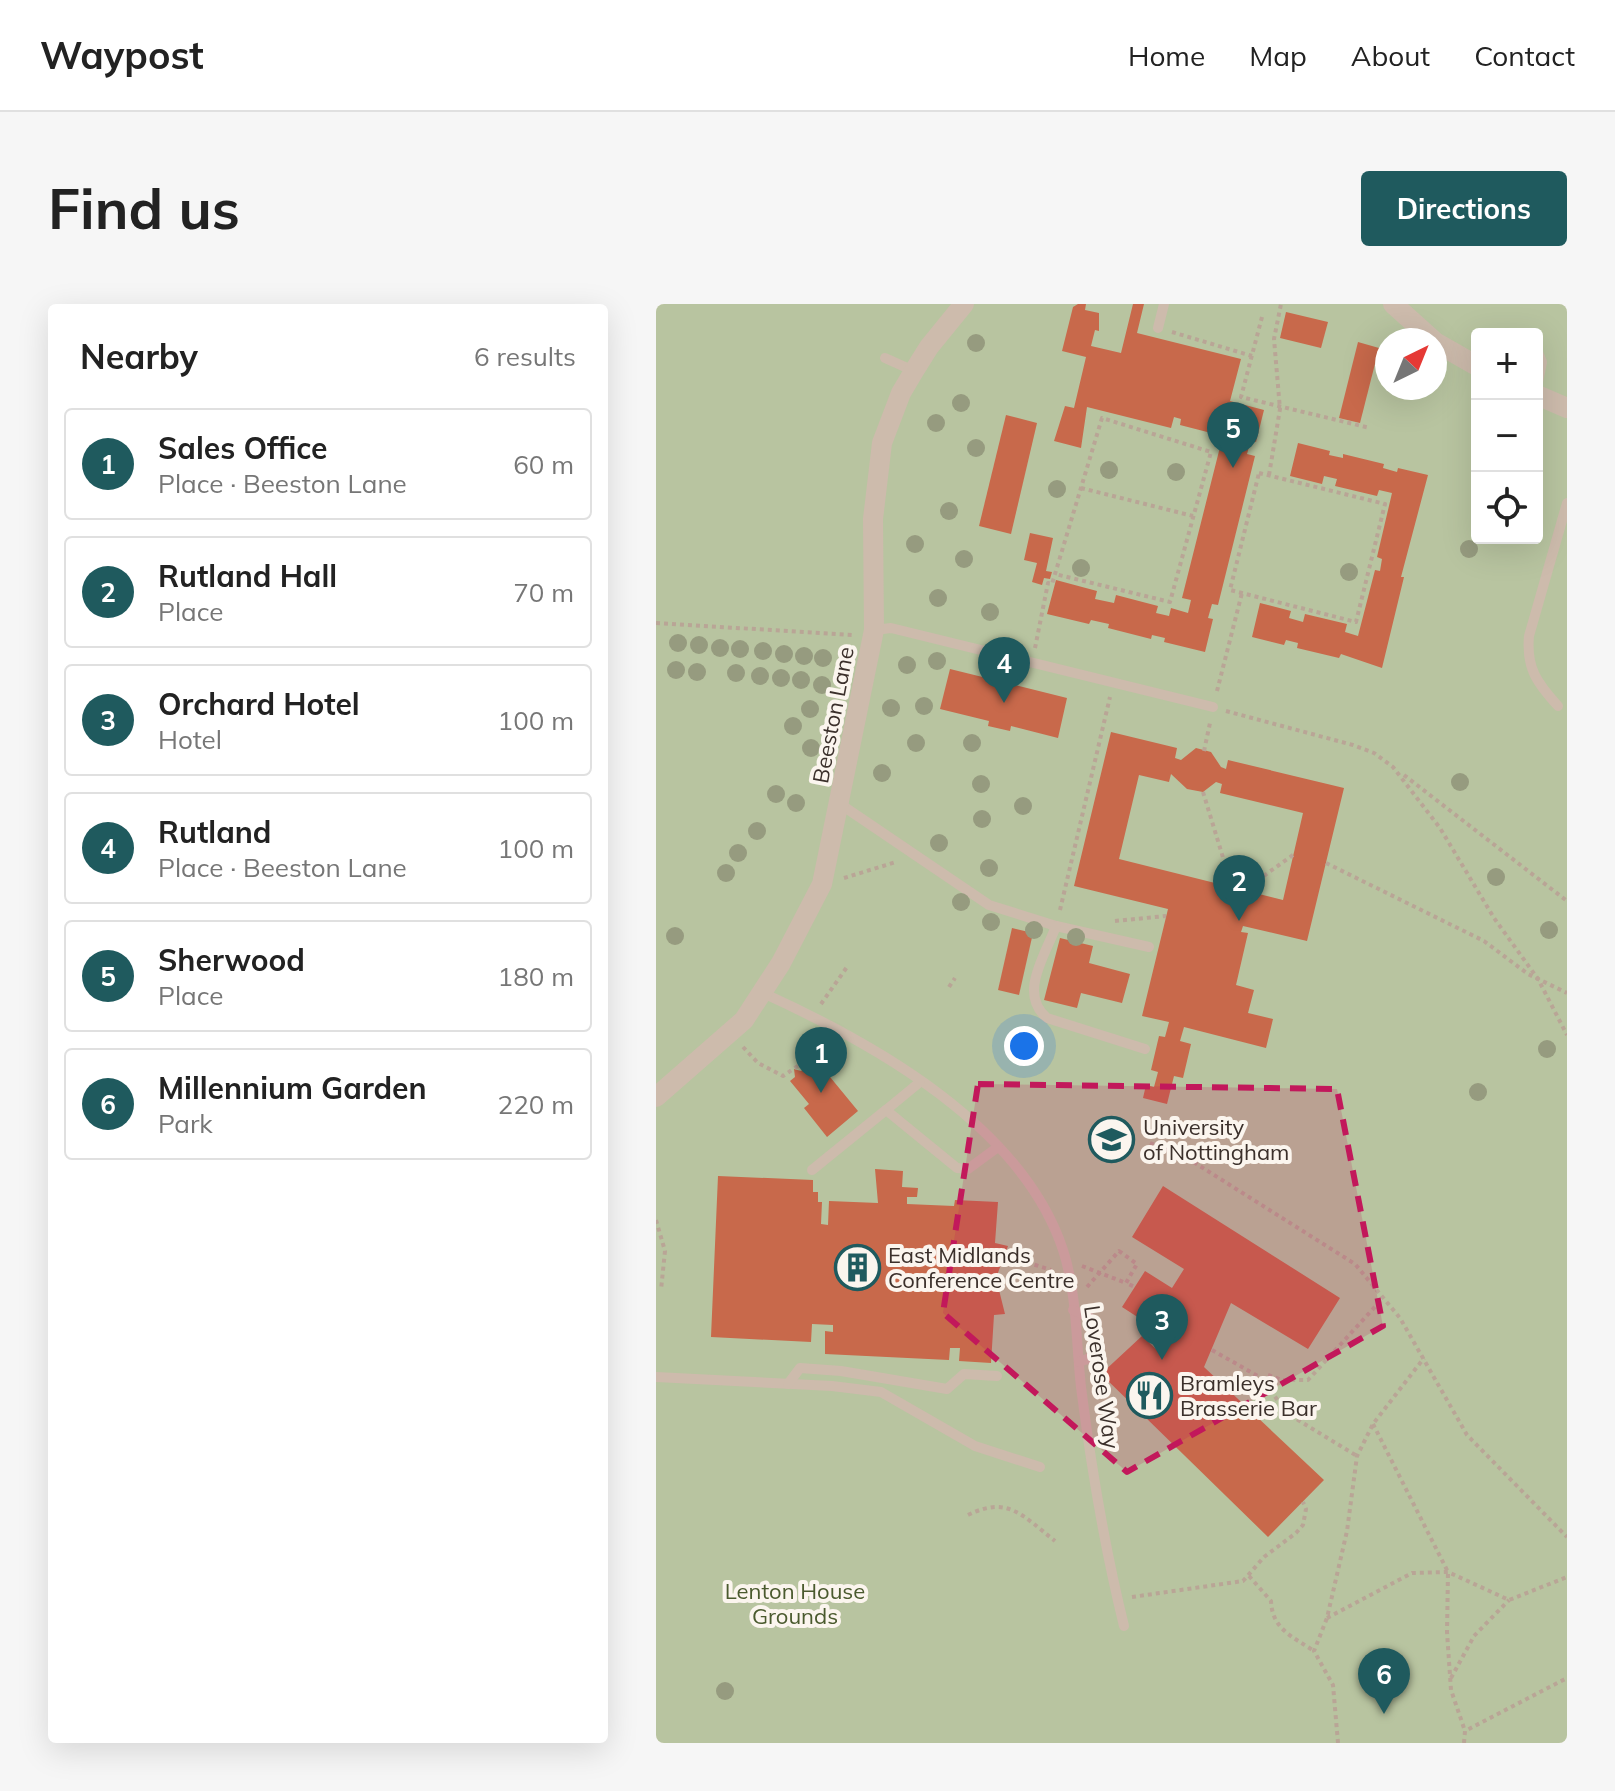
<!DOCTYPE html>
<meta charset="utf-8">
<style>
body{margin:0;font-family:Mulish,sans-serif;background:#f6f6f6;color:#222}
.controls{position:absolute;right:24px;top:24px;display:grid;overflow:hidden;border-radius:8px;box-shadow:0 8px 32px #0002}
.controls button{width:72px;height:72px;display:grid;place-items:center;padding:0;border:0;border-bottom:2px solid #e0e0e0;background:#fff;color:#222;font:40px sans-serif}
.compass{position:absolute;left:719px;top:24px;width:72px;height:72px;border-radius:50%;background:#fff;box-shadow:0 8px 32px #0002;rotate:43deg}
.you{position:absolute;left:368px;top:742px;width:28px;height:28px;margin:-20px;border:6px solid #fff;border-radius:50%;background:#1a73e8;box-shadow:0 0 0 12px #1a73e833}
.badge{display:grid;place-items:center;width:52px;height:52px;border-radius:50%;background:#1f5a5e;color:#fff;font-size:26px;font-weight:700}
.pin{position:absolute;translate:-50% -66px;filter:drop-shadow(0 2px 4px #0008)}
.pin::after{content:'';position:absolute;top:42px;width:28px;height:24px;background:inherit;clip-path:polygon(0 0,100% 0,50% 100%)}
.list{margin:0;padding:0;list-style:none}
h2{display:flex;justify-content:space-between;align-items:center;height:104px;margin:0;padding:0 32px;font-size:34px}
h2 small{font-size:26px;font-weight:400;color:#767676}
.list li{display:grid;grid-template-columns:52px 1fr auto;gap:24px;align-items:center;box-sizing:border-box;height:112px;margin:0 16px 16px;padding:0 16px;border:2px solid #e0e0e0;border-radius:8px}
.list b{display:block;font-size:30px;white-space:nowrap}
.list p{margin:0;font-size:26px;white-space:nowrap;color:#767676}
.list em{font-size:26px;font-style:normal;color:#767676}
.icon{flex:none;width:44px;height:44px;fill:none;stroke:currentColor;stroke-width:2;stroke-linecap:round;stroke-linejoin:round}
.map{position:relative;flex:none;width:911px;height:1439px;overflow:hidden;border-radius:8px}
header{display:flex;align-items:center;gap:48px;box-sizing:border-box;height:112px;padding:0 40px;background:#fff;border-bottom:2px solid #e0e0e0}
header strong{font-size:38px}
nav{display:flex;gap:44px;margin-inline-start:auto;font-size:28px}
.intro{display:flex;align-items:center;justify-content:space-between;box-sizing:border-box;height:192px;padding:0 48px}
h1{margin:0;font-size:56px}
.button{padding:20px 36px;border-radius:8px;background:#1f5a5e;color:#fff;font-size:28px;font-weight:700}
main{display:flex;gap:48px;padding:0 48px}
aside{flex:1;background:#fff;border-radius:8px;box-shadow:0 8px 32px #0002}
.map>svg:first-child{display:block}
.green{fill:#b8c4a0;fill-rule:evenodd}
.building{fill:#c8694b;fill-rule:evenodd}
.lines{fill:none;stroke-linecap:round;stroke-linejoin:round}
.path{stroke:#b9a596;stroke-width:4;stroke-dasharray:4 4;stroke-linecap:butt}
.service{stroke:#cdbbac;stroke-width:10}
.tertiary{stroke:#cdbbac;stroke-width:20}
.tree{fill:#969b7f}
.marked{fill:#c2185b;fill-opacity:0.2;stroke:#c2185b;stroke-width:6;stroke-dasharray:16 10;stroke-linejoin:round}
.labels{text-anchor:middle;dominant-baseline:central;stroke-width:8;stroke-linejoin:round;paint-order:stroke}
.street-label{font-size:22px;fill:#3b302b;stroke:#fbf5ee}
.poi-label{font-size:22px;fill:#3b302b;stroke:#fbf5ee;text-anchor:start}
.park-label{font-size:22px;fill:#4a5a2e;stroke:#fbf5ee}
</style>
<header>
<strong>Waypost</strong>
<nav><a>Home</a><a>Map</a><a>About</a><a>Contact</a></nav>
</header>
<div class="intro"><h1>Find us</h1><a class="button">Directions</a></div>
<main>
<aside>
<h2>Nearby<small>6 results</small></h2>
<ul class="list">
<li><span class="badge">1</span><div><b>Sales Office</b><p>Place · Beeston Lane</p></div><em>60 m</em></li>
<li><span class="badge">2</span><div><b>Rutland Hall</b><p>Place</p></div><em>70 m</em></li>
<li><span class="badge">3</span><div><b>Orchard Hotel</b><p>Hotel</p></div><em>100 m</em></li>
<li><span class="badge">4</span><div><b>Rutland</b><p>Place · Beeston Lane</p></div><em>100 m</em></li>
<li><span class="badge">5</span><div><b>Sherwood</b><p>Place</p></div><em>180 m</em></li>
<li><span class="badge">6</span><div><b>Millennium Garden</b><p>Park</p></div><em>220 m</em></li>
</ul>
</aside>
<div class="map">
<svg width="911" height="1439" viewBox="0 0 911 1439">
<rect width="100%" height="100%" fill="#f4ebe1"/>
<path class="green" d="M0 0H911V1439H0ZM821 30H881V234H821ZM731 36H779V84H731Z"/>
<g class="building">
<polygon points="422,0 430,0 429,6 443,9 443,27 439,26 435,42 465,49 477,0 488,0 481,29 585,55 574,97 608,106 600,138 595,136 591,150 599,152 562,301 556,300 552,314 557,315 549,348 508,338 509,334 496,331 495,335 452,324 453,320 435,316 433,320 391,310 400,276 441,287 439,295 458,299 460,291 502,302 500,309 513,312 515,304 532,309 535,296 526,294 564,143 571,145 574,132 560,125 559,130 524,121 525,115 518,113 515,124 431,103 425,144 398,137 409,102 418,104 430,53 406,47 417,3"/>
<polygon points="630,8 672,18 665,44 624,34"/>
<polygon points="702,38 723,44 704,119 683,114"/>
<polygon points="350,111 381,119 355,230 323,222"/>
<polygon points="642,139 674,147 673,151 687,154 687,150 728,160 727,164 741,168 742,164 772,171 745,273 748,273 726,364 685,350 683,354 641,344 642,339 630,336 628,341 596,333 604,299 635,307 633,314 647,318 649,310 691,320 689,328 702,332 719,266 724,267 726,255 721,253 736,189 723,186 721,192 679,182 681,175 668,172 666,180 634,172"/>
<polygon points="374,229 397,234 390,267 396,268 394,275 388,274 386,281 376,278 381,259 368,256"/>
<polygon points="294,365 411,394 402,434 355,422 354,427 332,422 333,417 284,405"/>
<path d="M455 428 521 444 519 454 525 456 540 444 555 448 565 463 570 465 572 456 688 484 651 637 587 622 585 628 592 629 580 681 598 686 592 709 617 715 610 744 528 723 524 737 535 740 527 774 518 772 511 800 487 794 490 781 498 783 502 768 495 766 503 732 509 733 513 718 486 712 512 605 418 582ZM515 470 531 485 547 488 560 478 566 480 564 489 647 509 627 596 463 555 483 471 513 478Z"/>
<polygon points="356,624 377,629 363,691 342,686"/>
<polygon points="404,634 437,642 433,659 474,670 466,699 425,689 421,704 388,696"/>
<polygon points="151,762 159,768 165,762 202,807 171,833 148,804 153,800 134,777 139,773 138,765 145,767"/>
<polygon points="219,865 247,867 246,883 262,884 261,893 251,893 251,900 298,902 299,896 342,898 339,939 352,942 340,974 349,1010 338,1011 335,1059 303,1057 304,1044 294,1044 293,1056 169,1050 169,1027 177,1028 177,1021 156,1020 155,1038 55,1033 62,872 157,876 157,888 162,888 162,898 166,898 165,920 172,921 173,897 222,899"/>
<polygon points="507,882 684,994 652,1045 575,999 548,1063 668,1176 612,1233 445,1070 486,1032 503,1048 511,1032 466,1003 489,967 516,984 528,965 476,933"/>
</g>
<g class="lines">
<g class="path">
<polyline points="606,13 585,93 714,124"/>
<polyline points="516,28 596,52"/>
<polygon points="603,169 729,200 700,318 574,286"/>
<polyline points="613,171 624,105 618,35 625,0"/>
<polyline points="425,184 537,212"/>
<polyline points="0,319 196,331"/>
<polyline points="379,344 392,279 396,280 399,270 446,114 555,148 514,298 399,270"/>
<polyline points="561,387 586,289"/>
<polyline points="570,407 697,441 718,449 737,463 784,524 838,614 882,675 911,731"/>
<polyline points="548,447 554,419"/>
<polyline points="748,471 911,597"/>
<polyline points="547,488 576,583 588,586 637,551"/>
<polyline points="670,559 828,637 872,670 911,689"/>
<polyline points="188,574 240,558"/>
<polyline points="404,606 454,393"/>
<polyline points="459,617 510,612"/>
<polyline points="293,683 299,674"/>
<polyline points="165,700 191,663"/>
<path d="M87 743 102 759 127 772C139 765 144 756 160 762L182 744"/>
<polyline points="494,839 528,852 699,960 744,1014 811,1131 911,1233"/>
<polyline points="0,916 9,947 5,986"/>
<polyline points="348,951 395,966"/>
<polyline points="426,962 470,979"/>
<polyline points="431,983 463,947 481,960 470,979 479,983"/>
<polyline points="556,1046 607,1075 622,1097 642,1116 701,1152"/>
<polyline points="612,1071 626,1076 652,1076 727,994"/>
<polyline points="717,1120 792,1268 791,1328 795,1386 809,1427"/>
<path d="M312 1211C352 1191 367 1212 399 1237"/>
<path d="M593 1272 615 1297C616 1325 637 1333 658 1347"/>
<polyline points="476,1293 587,1277 608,1253 640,1229 647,1221 650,1205 647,1198"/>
<polyline points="671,1314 756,1269 792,1268 853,1296 911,1273"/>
<polyline points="795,1374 818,1332 853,1296"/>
<polyline points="682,1439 677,1381 658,1347 671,1314 691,1227 701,1152 717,1120 768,1054"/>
<polyline points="808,1439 809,1427 911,1374"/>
</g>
<g class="service">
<polyline points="502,24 508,0"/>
<polyline points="881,46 886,58 881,83"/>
<polyline points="229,54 258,67"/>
<polyline points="218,326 235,324 557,403"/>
<path d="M902 402C881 379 870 364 873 332L911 199"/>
<polyline points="184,500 333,601 400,622 493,643"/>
<path d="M400 622C389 652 362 690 391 714L489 745"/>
<path d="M107 689C219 740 366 822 407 946 421 989 420 1038 425 1083 435 1162 449 1245 468 1322"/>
<polyline points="264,778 230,806 301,864 312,865 342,843"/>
<polyline points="156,866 230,806"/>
<polyline points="417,1006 433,1013 438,1044 434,1054 423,1058"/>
<polyline points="0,1073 176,1082 225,1088 319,1142 384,1163"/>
<polyline points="132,1080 144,1064 185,1067 291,1085 308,1070 341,1072"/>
</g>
<g class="tertiary">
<polyline points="737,0 777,36"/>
<polyline points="779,38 821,62"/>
<polyline points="881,91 911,104"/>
<polyline points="0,793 88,716 125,659 166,580 218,326 217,215 226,139 245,89 258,67 273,43 308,0"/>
</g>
</g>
<g class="tree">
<circle cx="320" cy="39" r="9"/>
<circle cx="305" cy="99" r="9"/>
<circle cx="280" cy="119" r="9"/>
<circle cx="320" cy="144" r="9"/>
<circle cx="453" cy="166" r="9"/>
<circle cx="520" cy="168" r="9"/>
<circle cx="401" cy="185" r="9"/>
<circle cx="293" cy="207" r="9"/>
<circle cx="259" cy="240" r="9"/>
<circle cx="813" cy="245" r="9"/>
<circle cx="308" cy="255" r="9"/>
<circle cx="425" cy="264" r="9"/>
<circle cx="693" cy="268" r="9"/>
<circle cx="282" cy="294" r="9"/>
<circle cx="334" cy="308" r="9"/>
<circle cx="22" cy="339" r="9"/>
<circle cx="43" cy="341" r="9"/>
<circle cx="64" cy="344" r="9"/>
<circle cx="84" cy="345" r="9"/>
<circle cx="107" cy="347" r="9"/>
<circle cx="128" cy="350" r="9"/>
<circle cx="148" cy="352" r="9"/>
<circle cx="167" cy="354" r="9"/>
<circle cx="281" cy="357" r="9"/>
<circle cx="251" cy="361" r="9"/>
<circle cx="20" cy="366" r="9"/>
<circle cx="41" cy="368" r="9"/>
<circle cx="80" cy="369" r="9"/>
<circle cx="104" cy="372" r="9"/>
<circle cx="125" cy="374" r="9"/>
<circle cx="145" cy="376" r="9"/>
<circle cx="166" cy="381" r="9"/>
<circle cx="268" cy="402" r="9"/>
<circle cx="235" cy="404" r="9"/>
<circle cx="154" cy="405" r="9"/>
<circle cx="137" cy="422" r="9"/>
<circle cx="260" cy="439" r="9"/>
<circle cx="316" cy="439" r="9"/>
<circle cx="155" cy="444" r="9"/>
<circle cx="226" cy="469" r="9"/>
<circle cx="804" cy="478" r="9"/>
<circle cx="325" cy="480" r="9"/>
<circle cx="120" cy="490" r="9"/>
<circle cx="140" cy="499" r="9"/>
<circle cx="367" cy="502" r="9"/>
<circle cx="326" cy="515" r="9"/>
<circle cx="101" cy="527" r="9"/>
<circle cx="283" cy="539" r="9"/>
<circle cx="82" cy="549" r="9"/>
<circle cx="333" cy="564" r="9"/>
<circle cx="70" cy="569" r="9"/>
<circle cx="840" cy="573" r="9"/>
<circle cx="305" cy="598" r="9"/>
<circle cx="335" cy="618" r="9"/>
<circle cx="378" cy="626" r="9"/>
<circle cx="893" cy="626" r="9"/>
<circle cx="19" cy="632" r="9"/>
<circle cx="420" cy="633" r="9"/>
<circle cx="891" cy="745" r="9"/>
<circle cx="822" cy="788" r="9"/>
<circle cx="69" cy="1387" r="9"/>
</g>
<path class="marked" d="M322 780 681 785 727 1022 471 1168 287 1009Z"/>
<defs>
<symbol id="university-ring" viewBox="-11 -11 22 22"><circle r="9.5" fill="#fbf5ee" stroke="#1f5a5e" stroke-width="1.5"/><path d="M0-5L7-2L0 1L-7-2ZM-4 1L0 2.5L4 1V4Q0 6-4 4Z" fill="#1f5a5e"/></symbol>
<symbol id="building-ring" viewBox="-11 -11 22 22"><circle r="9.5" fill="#fbf5ee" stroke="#1f5a5e" stroke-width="1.5"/><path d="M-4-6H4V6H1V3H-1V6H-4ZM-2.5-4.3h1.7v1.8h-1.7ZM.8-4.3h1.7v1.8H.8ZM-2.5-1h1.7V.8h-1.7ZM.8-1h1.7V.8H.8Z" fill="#1f5a5e"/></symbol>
<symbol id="restaurant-ring" viewBox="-11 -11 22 22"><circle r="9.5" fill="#fbf5ee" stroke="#1f5a5e" stroke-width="1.5"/><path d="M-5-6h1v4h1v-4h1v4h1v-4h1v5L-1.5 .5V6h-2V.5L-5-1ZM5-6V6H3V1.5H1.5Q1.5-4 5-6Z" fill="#1f5a5e"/></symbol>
</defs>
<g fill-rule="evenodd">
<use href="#university-ring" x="430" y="810" width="51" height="51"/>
<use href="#building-ring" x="176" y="938" width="51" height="51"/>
<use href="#restaurant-ring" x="468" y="1066" width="51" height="51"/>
</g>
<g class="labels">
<g class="street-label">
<text transform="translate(177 411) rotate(-79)">Beeston Lane</text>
<text transform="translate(446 1073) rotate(82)">Loverose Way</text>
</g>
<g class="poi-label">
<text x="487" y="823">University<tspan x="487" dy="25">of Nottingham</tspan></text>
<text x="232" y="951">East Midlands<tspan x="232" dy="25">Conference Centre</tspan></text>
<text x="524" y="1079">Bramleys<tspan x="524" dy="25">Brasserie Bar</tspan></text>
</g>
<g class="park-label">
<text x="139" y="1287">Lenton House<tspan x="139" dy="25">Grounds</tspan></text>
</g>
</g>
</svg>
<div class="controls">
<button>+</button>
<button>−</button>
<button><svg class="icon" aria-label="locate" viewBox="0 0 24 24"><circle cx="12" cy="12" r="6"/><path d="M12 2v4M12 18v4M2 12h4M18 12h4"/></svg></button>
</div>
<svg class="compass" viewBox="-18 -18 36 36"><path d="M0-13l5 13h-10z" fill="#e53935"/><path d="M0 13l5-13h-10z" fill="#767676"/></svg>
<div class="you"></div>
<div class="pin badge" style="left:165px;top:789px">1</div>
<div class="pin badge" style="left:583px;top:617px">2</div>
<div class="pin badge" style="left:506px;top:1056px">3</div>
<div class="pin badge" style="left:348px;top:399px">4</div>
<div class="pin badge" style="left:577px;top:164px">5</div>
<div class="pin badge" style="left:728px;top:1410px">6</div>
</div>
</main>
